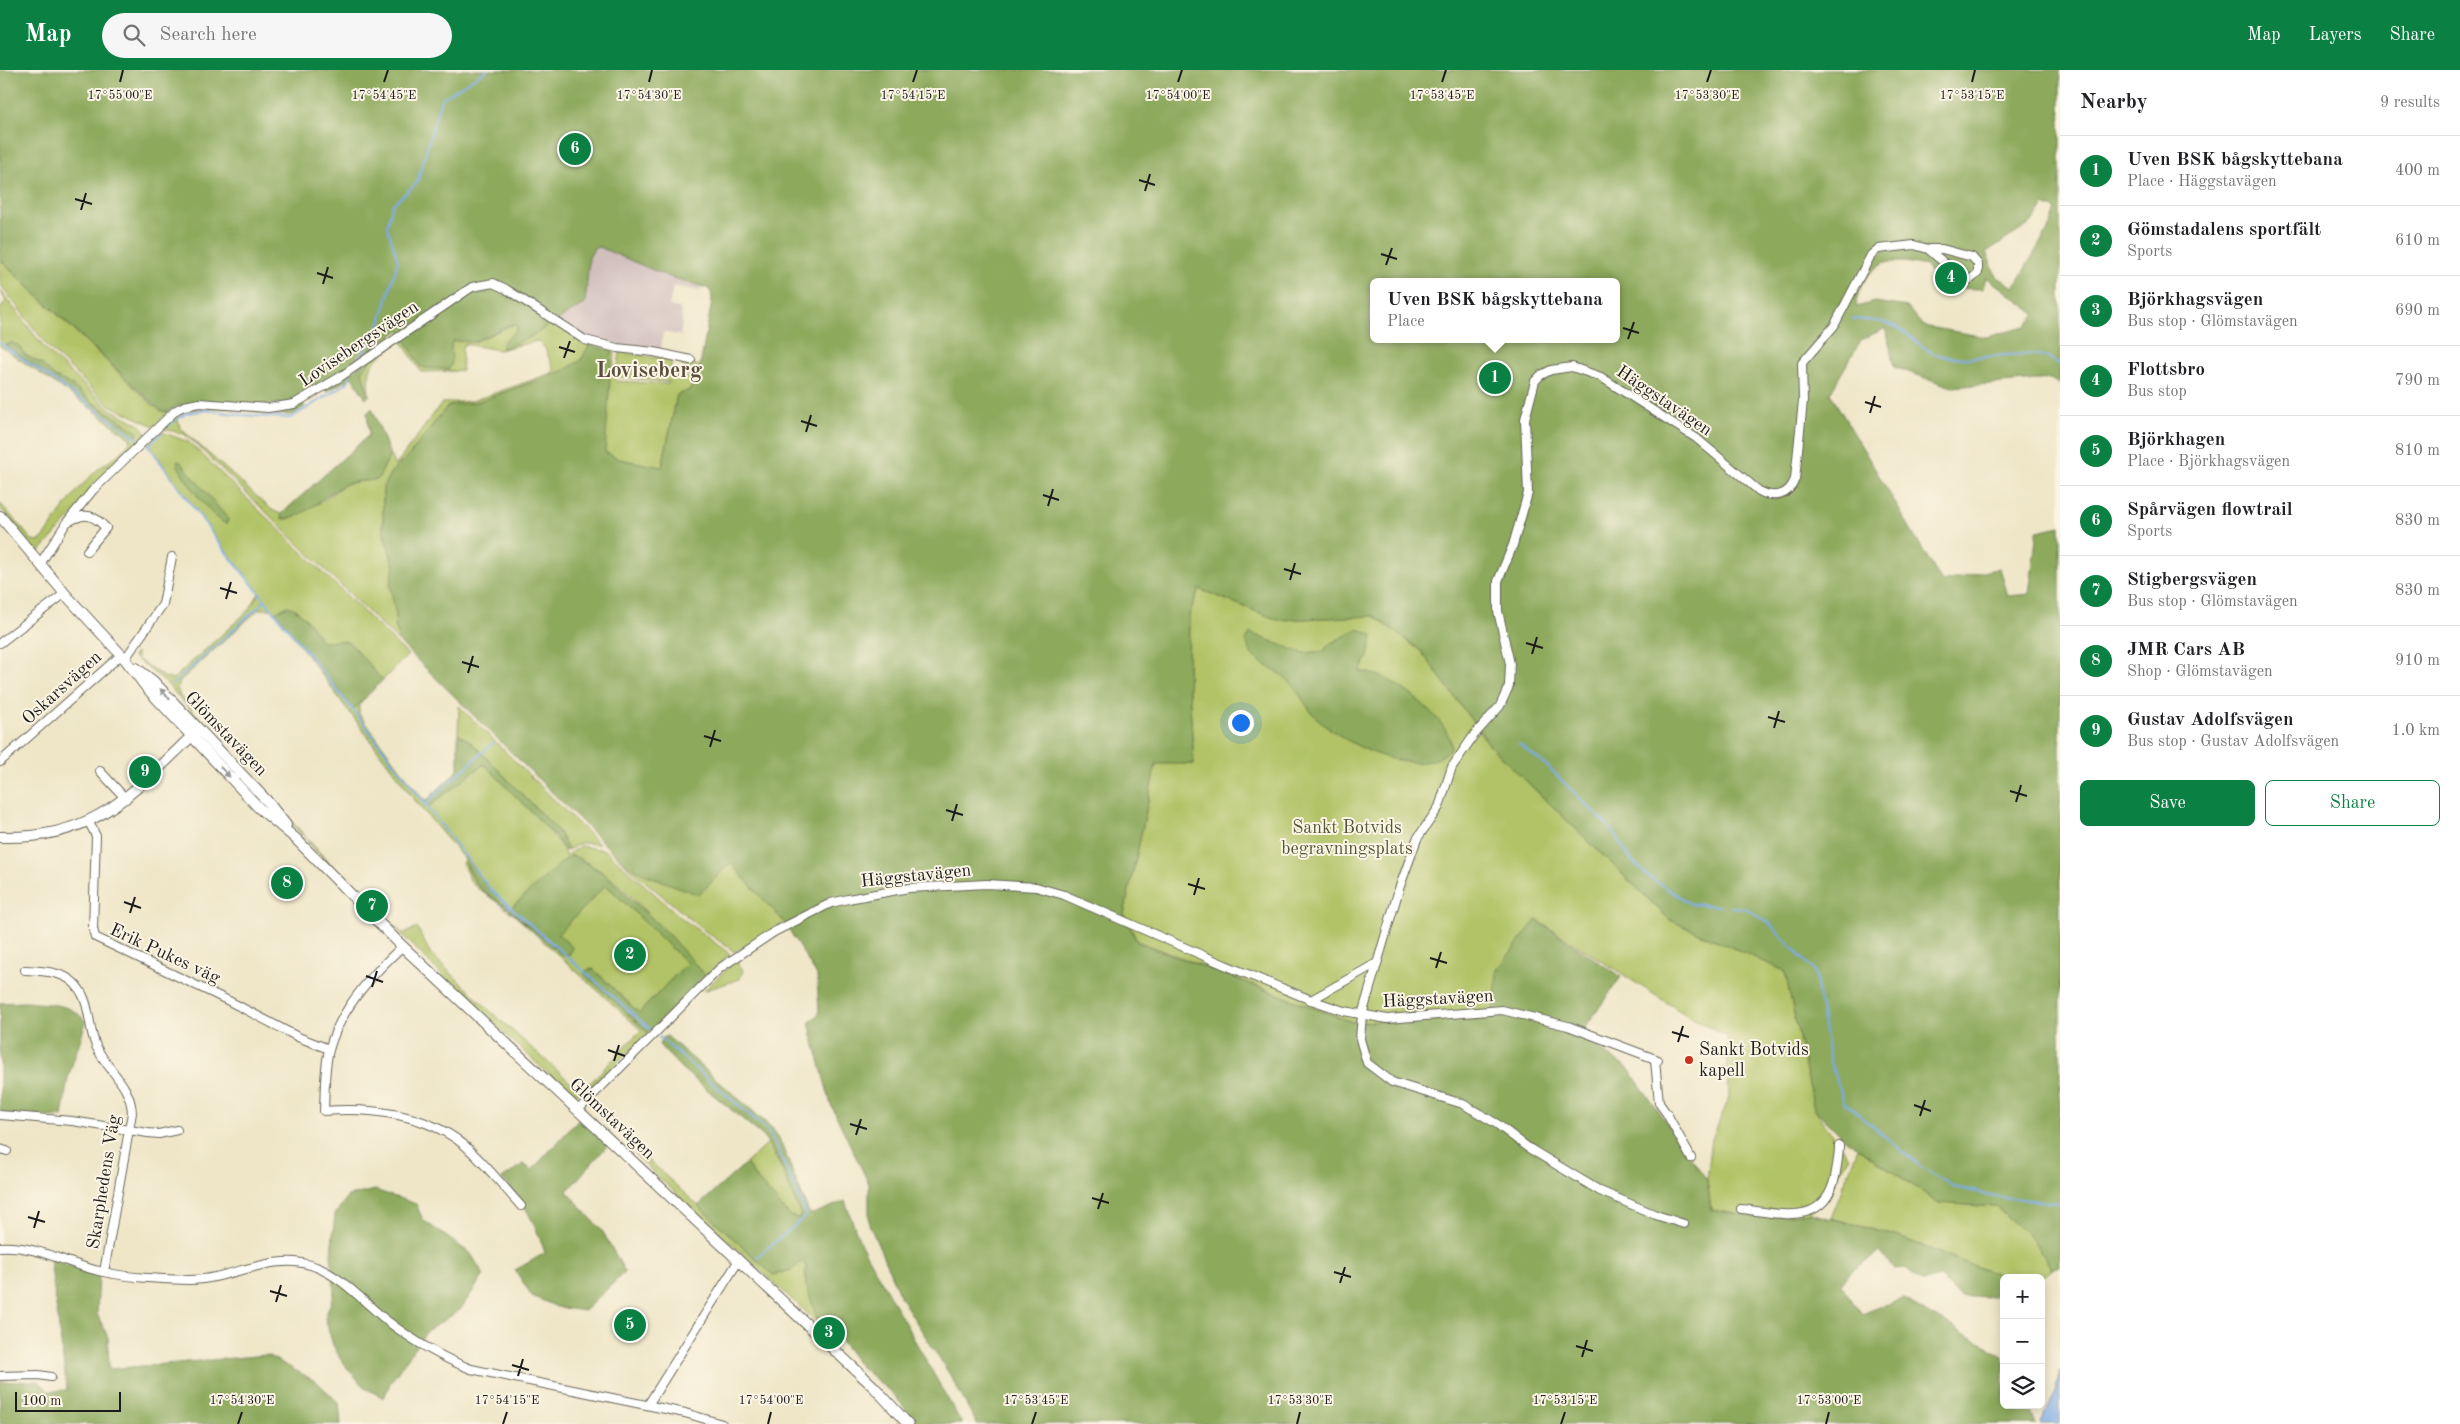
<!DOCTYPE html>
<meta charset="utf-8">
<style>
body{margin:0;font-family:"Old Standard TT",serif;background:#f6f6f6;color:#202124}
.controls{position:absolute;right:15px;bottom:15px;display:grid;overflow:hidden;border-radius:8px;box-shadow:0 2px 12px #0003}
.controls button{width:45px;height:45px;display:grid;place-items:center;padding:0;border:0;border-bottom:1px solid #e0e0e0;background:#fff;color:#202124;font:25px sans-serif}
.scale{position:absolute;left:15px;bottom:12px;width:106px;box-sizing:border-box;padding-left:5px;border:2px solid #1c1c1c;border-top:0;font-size:14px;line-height:18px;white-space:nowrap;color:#1c1c1c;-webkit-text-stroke:4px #fcf5e5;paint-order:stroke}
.you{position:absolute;left:1240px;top:652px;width:18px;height:18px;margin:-12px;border:4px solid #fff;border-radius:50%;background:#1a73e8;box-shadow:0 0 0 8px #1a73e833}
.badge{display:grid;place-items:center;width:32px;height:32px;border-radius:50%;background:#0b8043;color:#fff;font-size:16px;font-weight:700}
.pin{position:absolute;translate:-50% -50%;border:2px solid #fff;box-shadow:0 1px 5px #0006}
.popup{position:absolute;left:1370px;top:208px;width:250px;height:65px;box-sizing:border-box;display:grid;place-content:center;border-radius:8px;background:#fff;filter:drop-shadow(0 1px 4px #0005);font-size:16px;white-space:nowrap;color:#757577}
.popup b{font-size:19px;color:#202124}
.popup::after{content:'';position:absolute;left:50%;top:100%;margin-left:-10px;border:10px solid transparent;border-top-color:#fff}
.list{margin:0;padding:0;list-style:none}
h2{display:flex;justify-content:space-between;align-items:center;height:65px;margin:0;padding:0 20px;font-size:21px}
h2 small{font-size:16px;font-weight:400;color:#757577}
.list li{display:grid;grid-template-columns:32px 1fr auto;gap:15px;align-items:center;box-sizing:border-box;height:70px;padding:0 20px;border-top:1px solid #e0e0e0}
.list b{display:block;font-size:19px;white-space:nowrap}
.list p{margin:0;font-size:16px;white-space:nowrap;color:#757577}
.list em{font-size:16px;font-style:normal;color:#757577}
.actions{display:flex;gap:10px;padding:15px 20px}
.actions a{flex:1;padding:11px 0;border:1px solid #0b8043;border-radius:8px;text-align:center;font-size:18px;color:#0b8043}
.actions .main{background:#0b8043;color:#fff}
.icon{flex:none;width:28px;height:28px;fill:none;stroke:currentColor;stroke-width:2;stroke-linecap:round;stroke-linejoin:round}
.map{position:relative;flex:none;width:2060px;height:1354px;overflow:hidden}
header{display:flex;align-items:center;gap:30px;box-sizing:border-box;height:70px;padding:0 25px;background:#0b8043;color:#fff}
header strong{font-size:24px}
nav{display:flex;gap:28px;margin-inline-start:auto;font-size:18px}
.search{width:350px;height:45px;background:#f6f6f6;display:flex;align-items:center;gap:12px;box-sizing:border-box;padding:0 18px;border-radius:28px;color:#757577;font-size:19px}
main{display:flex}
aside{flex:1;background:#fff}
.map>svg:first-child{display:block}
.industrial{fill:#d1bfbe}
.green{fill:#b1c366;stroke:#667041;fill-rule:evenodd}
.forest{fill:#8ca95b;stroke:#54623c;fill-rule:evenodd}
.water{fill:#7cabe6;stroke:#4c6481}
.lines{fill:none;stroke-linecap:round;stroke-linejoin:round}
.stream{stroke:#7cabe6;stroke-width:2}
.street-casing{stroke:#666358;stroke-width:10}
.secondary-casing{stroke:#666358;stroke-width:12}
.street{stroke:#fff;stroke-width:8}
.secondary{stroke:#fff;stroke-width:10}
.oneway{fill:#999}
.ticks{fill:none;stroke:#1c1c1c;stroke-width:2}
.poi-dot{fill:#c8321e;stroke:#fcf5e5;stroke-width:2}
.labels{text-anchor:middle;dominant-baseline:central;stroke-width:4;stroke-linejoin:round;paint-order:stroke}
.street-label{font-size:18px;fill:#1c1c1c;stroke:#fcf5e5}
.park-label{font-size:18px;fill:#505636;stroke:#fcf5e5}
.poi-label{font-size:18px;fill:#1c1c1c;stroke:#fcf5e5;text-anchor:start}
.district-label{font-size:22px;font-weight:bold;fill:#594d3e;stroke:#fcf5e5}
.ticks-label{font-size:12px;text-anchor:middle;fill:#1c1c1c;stroke:#fcf5e5;stroke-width:4;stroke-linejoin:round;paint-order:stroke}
</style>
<header>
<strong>Map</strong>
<div class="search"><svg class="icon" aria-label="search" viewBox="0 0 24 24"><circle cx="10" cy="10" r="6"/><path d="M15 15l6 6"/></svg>Search here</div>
<nav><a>Map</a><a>Layers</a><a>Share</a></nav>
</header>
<main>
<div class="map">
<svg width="2060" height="1354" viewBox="0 0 2060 1354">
<rect width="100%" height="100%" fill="#fcf5e5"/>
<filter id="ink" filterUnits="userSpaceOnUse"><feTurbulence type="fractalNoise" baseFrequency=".02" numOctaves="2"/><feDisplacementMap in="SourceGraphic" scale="10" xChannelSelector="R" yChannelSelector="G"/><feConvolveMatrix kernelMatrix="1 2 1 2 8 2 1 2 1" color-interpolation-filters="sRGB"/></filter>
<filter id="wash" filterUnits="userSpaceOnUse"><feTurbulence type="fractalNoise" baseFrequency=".0096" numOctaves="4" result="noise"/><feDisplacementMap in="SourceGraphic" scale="20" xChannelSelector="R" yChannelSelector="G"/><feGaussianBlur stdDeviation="1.12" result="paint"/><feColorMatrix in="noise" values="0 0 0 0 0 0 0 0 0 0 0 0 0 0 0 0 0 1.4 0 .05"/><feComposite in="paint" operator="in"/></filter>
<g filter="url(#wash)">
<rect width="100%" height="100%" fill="#efe6c8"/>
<polygon class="industrial" points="599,177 667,206 701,217 700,221 673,216 669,236 680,238 682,251 680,267 679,265 663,262 661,278 653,280 593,271 556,249 585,234 589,188 594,178"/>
<g class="green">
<polygon points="571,64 589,75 579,93 561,83"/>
<polygon points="0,190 155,337 168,342 154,356 109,335 49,278 0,214"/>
<path d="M0 220 47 281 110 339 139 354 145 362 144 367 39 482 34 479 0 438V433L32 470 39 471 45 466C59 443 76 420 96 401 107 391 125 384 131 369L88 336 0 276V240L6 231ZM5 276H19L25 285 42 294 55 307 70 314 92 332 132 358 137 366 135 367Z"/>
<path d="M552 252 590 274 581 290 565 300 478 332 448 336 410 384 391 402 383 417V461L394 496 390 514 396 545 395 556 399 567 397 570 194 372 184 364 160 358C166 353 171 345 178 342 203 328 249 342 278 341L277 344C251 342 198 330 177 345L180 358 272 440 281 444 282 448 288 449 321 432 345 414 378 409 390 385 395 396 442 333 472 331 552 303 554 300 545 278 537 271 499 280 464 274 462 279V301L421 302 401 270C375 291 366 290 369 326L362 302 373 287 403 267C422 293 412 298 448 299L452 294 450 278 453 271 474 272 512 255 518 256 516 261 527 269Z"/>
<path d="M612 280 615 282 613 307 617 311 668 314 670 312 620 307 617 303 620 282 672 290 669 306 688 308 690 298 682 296 678 290 700 296 690 320 677 325 662 397C646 394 612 395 604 379Z"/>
<path d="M159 361 189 372 408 585 383 610 364 592 356 579 320 571 312 557 295 538 354 639 367 626 359 636V644L422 728 427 730 424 733 427 738 480 696 486 695C499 710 566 771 565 786L580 776 605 780 683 849 730 884 707 906 705 905C665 868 624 805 571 785L511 838 491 820 466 787 464 789 417 733 273 539H259L181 610 177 618 180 626 343 809 354 814 381 839 401 863H406L417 857 430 883 489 940 577 1018 584 1017 590 1013 641 960 511 842 477 818 470 810 462 793 464 790 475 812 484 822 529 856 558 864 606 814 687 893 639 943 593 899 629 946 649 963 587 1021 577 1024C552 1010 531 987 509 968 455 919 405 868 354 816L347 814 328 794 167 614 133 586 136 583 137 589 164 607 173 609 249 540 259 523 223 478 147 373Z"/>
<polygon points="1199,519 1278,550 1374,546 1421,581 1491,677 1670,850 1785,901 1814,1039 1849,1088 1810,1143 1761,1148 1711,1140 1707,1110 1712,1069 1729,1028 1727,966 1688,946 1537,850 1497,900 1494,949 1352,952 1137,871 1124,844 1156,693 1194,694 1188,606 1189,545"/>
<polygon points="459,636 599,774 581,773 568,780 558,761 471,672 458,664"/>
<polygon points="730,793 785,853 735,882 706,862 629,798 631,796 644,804 671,813"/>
<polygon points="736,890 743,900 740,909 703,921"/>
<polygon points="627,1070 773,1205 791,1200 803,1190 806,1197 806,1215 819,1254 658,1107 639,1089"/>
<polygon points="768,1073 783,1101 802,1146 797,1148 790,1146 755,1107 746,1093"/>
<polygon points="1858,1078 1939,1133 1996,1137 2033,1169 2052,1200 2041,1208 2005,1208 1896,1166 1831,1148"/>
</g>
<g class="forest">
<path d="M0 0H2060V314L2051 309 1952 317 1894 297 1886 258 1861 270 1830 323 1942 512 2000 498 2008 526 2029 524 2037 461 2060 456V1197L2052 1200 2033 1169 1996 1137 1939 1133 1846 1070 1814 1039 1785 901 1670 850 1491 677 1421 581 1374 546 1278 550 1199 519 1189 545 1188 606 1194 694H1156L1124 844 1137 872 1352 952 1493 949 1497 900 1536 850 1621 907 1579 966 1628 998 1707 1110 1711 1140 1761 1148 1810 1143 1896 1166 2005 1208 2004 1225 1985 1228 1960 1226 1939 1207 1922 1212 1906 1198 1894 1199 1880 1182 1851 1201 1841 1215 1862 1244 1902 1228 2004 1286V1335H2028L2036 1354H977L950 1305 901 1228 869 1154V1114L831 1035 809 953 819 943 817 906 785 853 730 793 699 825 644 804 631 796 629 798 397 570 399 567 395 556 396 545 390 514 394 496 383 461V417L391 402 410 384 445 339 451 335 478 332 565 300 581 290 590 274 612 280 605 382 619 389 662 397 677 325 690 320 700 296 712 231 711 222 707 218 667 206 599 177 594 178 589 188 585 234C557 249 531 270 501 279L504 271 518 259 516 255H509L474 272 453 271C448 280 456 291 448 299L425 298 420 296 400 260 299 329 284 334 177 336 168 342 161 341 0 190ZM571 65 589 75 579 93 561 83ZM2044 135 2056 140 2048 160 2014 217 1996 206 1986 182 2032 153ZM1884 192H1906L1926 196 1942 218 1983 219 1986 207 2036 244 2025 257 1986 267 1923 256 1907 237 1875 232 1856 237C1857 217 1868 202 1884 192ZM1374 212H1616V269H1374Z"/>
<polygon points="12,273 19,276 25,285 42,294 55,307 70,314 92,332 138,362 137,366 135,367 5,275"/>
<polygon points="373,287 362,302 369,326 366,329 352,307 326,322 327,318"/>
<polygon points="302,333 305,336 292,345 277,344 278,341"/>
<path d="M372 338 390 385 378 409C368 412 353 410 344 415 324 424 305 449 282 449L281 444 369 365 367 343Z"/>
<path d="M180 391 228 449 227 454C211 449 186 411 178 396L177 392Z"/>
<path d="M288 536C301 540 315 558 320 571 330 574 338 568 348 572 352 574 376 604 383 610L353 640 275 542Z"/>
<path d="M1358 559 1373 565 1368 587 1360 601C1367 603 1375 604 1383 607 1404 617 1453 653 1451 678 1422 715 1337 672 1312 643 1304 633 1298 621 1290 612 1280 601 1261 595 1252 585 1250 581 1248 575 1246 571L1250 563 1302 583 1324 581 1329 574Z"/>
<polygon points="458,664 471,672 558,761 568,780 565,781 556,767 484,694 427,738 424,733 458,700"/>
<polygon points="569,786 574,786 606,805 668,864 705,905 649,963 584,904 587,900 593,899 639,943 687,893 606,815 558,864 572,877 570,884 563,886 508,838 484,822 475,812 464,790 465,787 491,820 511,838"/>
<path d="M27 932C50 935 71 932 86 952L68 1008 62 1047 0 1044V933Z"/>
<polygon points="667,966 772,1058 779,1068 809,1143 813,1144 845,1131 861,1175 962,1354 918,1354 893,1324 860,1296 837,1265 819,1254 806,1215 806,1197 803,1191 791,1200 773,1205 698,1136 746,1093 755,1107 790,1146 797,1148 801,1146 778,1089 764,1067 681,998 659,975 662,968"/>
<path d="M579 1049 608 1075 567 1121 603 1162 625 1202 584 1241 557 1237 532 1226 515 1200 545 1183C535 1153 525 1132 502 1109L523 1094 532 1100Z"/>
<polygon points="375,1120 416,1134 423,1150 471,1184 484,1205 460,1240 427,1261 390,1313 384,1328 365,1318 343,1293 333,1275 325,1248 334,1224 331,1184 335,1144 348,1126"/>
<polygon points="50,1189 99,1206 97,1244 108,1267 109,1299 267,1285 317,1312 339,1333 341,1354 0,1354 0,1312 39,1311 48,1321 67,1320"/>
</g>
<polygon class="water" points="2060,1300 2060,1354 2040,1354 2055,1322"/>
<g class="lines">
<g class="stream">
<path d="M1853 249C1867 250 1881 250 1894 256 1911 263 1923 283 1943 286 1975 292 2007 281 2039 285 2046 286 2053 291 2060 294"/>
<polyline points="0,273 141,371"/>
<polyline points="359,288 377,263 398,191 387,156 393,134 417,113 441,29 487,0"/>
<polyline points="167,357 186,343 205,340 243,345 291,348 347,313 350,306"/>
<polyline points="148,375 223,478 353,640 491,820 650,959"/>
<polyline points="148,376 161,363"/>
<polyline points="172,615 265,531"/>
<polyline points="1519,674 1547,696 1588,736 1610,758 1631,790 1649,807 1691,834 1719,836"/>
<polyline points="424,735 493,673"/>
<polyline points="1731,837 1745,838 1767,851 1815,902 1830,992 1844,1032 1920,1096 1954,1117 2001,1127 2060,1133"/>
<polyline points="659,967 767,1060 773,1069 807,1145 757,1187"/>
</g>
</g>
</g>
<g filter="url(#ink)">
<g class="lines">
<defs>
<g id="street">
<path d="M70 451C86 442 94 445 106 458L87 481"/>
<polyline points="40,494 67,452 93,420 176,340 184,336 199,333 268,338 294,334 340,307 472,217 493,213 506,219 585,270 617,278 654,282 691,290"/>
<polyline points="0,573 64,524"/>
<polyline points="125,589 163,534 172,487"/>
<polyline points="0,692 121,585"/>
<polyline points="100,701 126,729"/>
<polyline points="89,752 96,766 93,859 95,867 229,931 298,967 329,979"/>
<path d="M402 877C372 904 340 939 329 980 324 999 325 1022 324 1041 370 1037 426 1044 463 1074 484 1092 502 1115 521 1136"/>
<path d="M25 900C41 901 60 901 73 912 92 929 87 956 96 976 107 1001 131 1014 132 1043L104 1202"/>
<polyline points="1311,930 1377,893"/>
<polyline points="1655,990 1659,1033 1667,1044 1691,1088"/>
<polyline points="578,1040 720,898 774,862 831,833 848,829 909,818 987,814 1036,817 1064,825 1225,895 1311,930 1344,941 1387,949 1502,940 1568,956 1658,990"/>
<polyline points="0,1045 72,1051 148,1063 159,1064 177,1060"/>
<polyline points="0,1079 7,1081"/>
<path d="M1741 1139C1780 1143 1824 1158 1835 1107 1837 1096 1839 1086 1839 1076"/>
<path d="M1684 1154 1656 1145 1600 1121 1527 1077 1497 1054 1463 1034 1392 1012 1367 993 1360 969 1362 945 1399 819 1417 769 1439 737 1452 697 1474 665 1500 636 1509 616 1510 594 1498 541V511L1513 475 1528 423 1525 349 1535 311 1541 305 1551 300 1572 297 1601 307 1696 368 1759 421C1774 429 1789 426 1795 409L1803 331 1802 293 1834 256 1871 185 1878 179 1914 175 1928 179H1942L1972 187 1978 194V203L1971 209H1963L1928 179"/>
<path d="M0 1177C36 1175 65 1193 99 1201 128 1208 160 1209 190 1210 231 1210 275 1180 316 1197 342 1207 364 1232 386 1250 412 1270 440 1287 471 1299L685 1343 722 1354"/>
<polyline points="0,1306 38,1305 51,1307"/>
<polyline points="648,1335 739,1190"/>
</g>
<g id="secondary">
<polyline points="0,446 66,525 125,589 146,617 259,738 295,768 400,874 874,1317 908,1354"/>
<polyline points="136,598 153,611 267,731 286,755"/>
<path d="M0 767C96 770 132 723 196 662"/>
</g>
</defs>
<use href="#street" class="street-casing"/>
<use href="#secondary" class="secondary-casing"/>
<use href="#street" class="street"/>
<use href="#secondary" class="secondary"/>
</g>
<defs><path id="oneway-solid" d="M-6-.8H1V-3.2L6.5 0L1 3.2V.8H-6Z" transform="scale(1.25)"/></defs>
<g class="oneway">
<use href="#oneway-solid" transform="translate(165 624) rotate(-133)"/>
<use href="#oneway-solid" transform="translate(225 702) rotate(46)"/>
</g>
</g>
<path class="ticks" d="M120 12 123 0M384 12 388 0M649 12 652 0M913 12 917 0M1178 12 1182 0M1442 12 1446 0M1707 12 1711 0M1972 12 1975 0M1139 110 1155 115M1145 121 1150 104M75 129 92 134M81 140 86 123M1381 184 1397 189M1386 195 1392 178M317 203 333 208M323 214 328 197M1623 258 1639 263M1628 269 1634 252M559 277 575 282M564 288 570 271M1865 332 1881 337M1870 343 1875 326M801 351 817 356M806 362 811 345M1043 425 1059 430M1048 436 1053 419M1284 499 1301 504M1290 510 1295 493M220 518 237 523M226 529 231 512M1526 573 1543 578M1532 584 1537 567M462 592 479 597M468 603 473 586M1768 647 1785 652M1774 658 1779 641M704 666 721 671M710 677 715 660M2010 721 2027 726M2016 732 2021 715M946 740 963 745M952 751 957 734M1188 814 1205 819M1194 825 1199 808M124 832 141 838M130 843 135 827M1430 888 1447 893M1436 898 1441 882M366 906 383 912M372 917 377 901M1672 962 1689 967M1678 972 1683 956M608 980 625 986M614 991 619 975M1914 1035 1931 1041M1920 1046 1925 1030M850 1054 867 1059M856 1065 861 1049M1092 1128 1109 1133M1098 1139 1103 1123M28 1147 45 1152M34 1158 39 1141M1334 1202 1351 1207M1340 1213 1345 1197M270 1221 287 1226M276 1232 281 1215M1576 1276 1593 1281M1582 1287 1587 1270M512 1295 529 1300M518 1306 523 1289M238 1354 242 1342M503 1354 507 1342M768 1354 771 1342M1032 1354 1036 1342M1297 1354 1300 1342M1561 1354 1565 1342M1826 1354 1829 1342"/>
<circle class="poi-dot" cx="1689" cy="990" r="5"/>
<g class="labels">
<g class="street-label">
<text transform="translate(359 274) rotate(-34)">Lovisebergsvägen</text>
<text transform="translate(1664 331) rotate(34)">Häggstavägen</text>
<text transform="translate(62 618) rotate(-42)">Oskarsvägen</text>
<text transform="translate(226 664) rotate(46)">Glömstavägen</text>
<text transform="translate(916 806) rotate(-6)">Häggstavägen</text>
<text transform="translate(165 884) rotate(25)">Erik Pukes väg</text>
<text transform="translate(1438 929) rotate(-3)">Häggstavägen</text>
<text transform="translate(612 1049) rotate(43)">Glömstavägen</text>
<text transform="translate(104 1112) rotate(-81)">Skarphedens Väg</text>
</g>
<g class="park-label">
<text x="1347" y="758">Sankt Botvids<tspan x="1347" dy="21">begravningsplats</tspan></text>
</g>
<g class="poi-label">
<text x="1699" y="980">Sankt Botvids<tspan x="1699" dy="21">kapell</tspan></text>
</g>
<g class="district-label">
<text x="649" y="301">Loviseberg</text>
</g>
</g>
<g class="ticks-label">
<text x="120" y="29">17°55'00"E</text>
<text x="384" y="29">17°54'45"E</text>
<text x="649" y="29">17°54'30"E</text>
<text x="913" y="29">17°54'15"E</text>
<text x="1178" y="29">17°54'00"E</text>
<text x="1442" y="29">17°53'45"E</text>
<text x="1707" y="29">17°53'30"E</text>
<text x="1972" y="29">17°53'15"E</text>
<text x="242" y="1334">17°54'30"E</text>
<text x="507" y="1334">17°54'15"E</text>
<text x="771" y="1334">17°54'00"E</text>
<text x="1036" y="1334">17°53'45"E</text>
<text x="1300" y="1334">17°53'30"E</text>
<text x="1565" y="1334">17°53'15"E</text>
<text x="1829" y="1334">17°53'00"E</text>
</g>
</svg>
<div class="controls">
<button>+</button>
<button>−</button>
<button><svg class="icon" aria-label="layers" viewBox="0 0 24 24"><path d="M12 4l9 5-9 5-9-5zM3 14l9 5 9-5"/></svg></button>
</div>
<div class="scale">100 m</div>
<div class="you"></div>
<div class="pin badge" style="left:1495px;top:308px">1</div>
<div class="popup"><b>Uven BSK bågskyttebana</b>Place</div>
<div class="pin badge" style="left:630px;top:885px">2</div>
<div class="pin badge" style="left:829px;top:1263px">3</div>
<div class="pin badge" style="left:1951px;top:208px">4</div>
<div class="pin badge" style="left:630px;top:1255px">5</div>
<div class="pin badge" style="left:575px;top:79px">6</div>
<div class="pin badge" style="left:372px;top:836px">7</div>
<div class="pin badge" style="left:287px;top:813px">8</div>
<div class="pin badge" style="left:145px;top:702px">9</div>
</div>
<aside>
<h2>Nearby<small>9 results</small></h2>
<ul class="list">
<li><span class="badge">1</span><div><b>Uven BSK bågskyttebana</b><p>Place · Häggstavägen</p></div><em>400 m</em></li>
<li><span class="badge">2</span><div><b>Gömstadalens sportfält</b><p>Sports</p></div><em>610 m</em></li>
<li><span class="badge">3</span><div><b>Björkhagsvägen</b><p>Bus stop · Glömstavägen</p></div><em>690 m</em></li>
<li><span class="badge">4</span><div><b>Flottsbro</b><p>Bus stop</p></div><em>790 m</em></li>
<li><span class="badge">5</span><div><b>Björkhagen</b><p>Place · Björkhagsvägen</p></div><em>810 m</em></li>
<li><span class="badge">6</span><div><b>Spårvägen flowtrail</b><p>Sports</p></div><em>830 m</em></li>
<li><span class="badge">7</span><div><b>Stigbergsvägen</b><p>Bus stop · Glömstavägen</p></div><em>830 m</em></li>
<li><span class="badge">8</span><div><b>JMR Cars AB</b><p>Shop · Glömstavägen</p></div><em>910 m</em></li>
<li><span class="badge">9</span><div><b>Gustav Adolfsvägen</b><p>Bus stop · Gustav Adolfsvägen</p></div><em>1.0 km</em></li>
</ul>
<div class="actions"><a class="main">Save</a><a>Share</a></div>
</aside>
</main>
